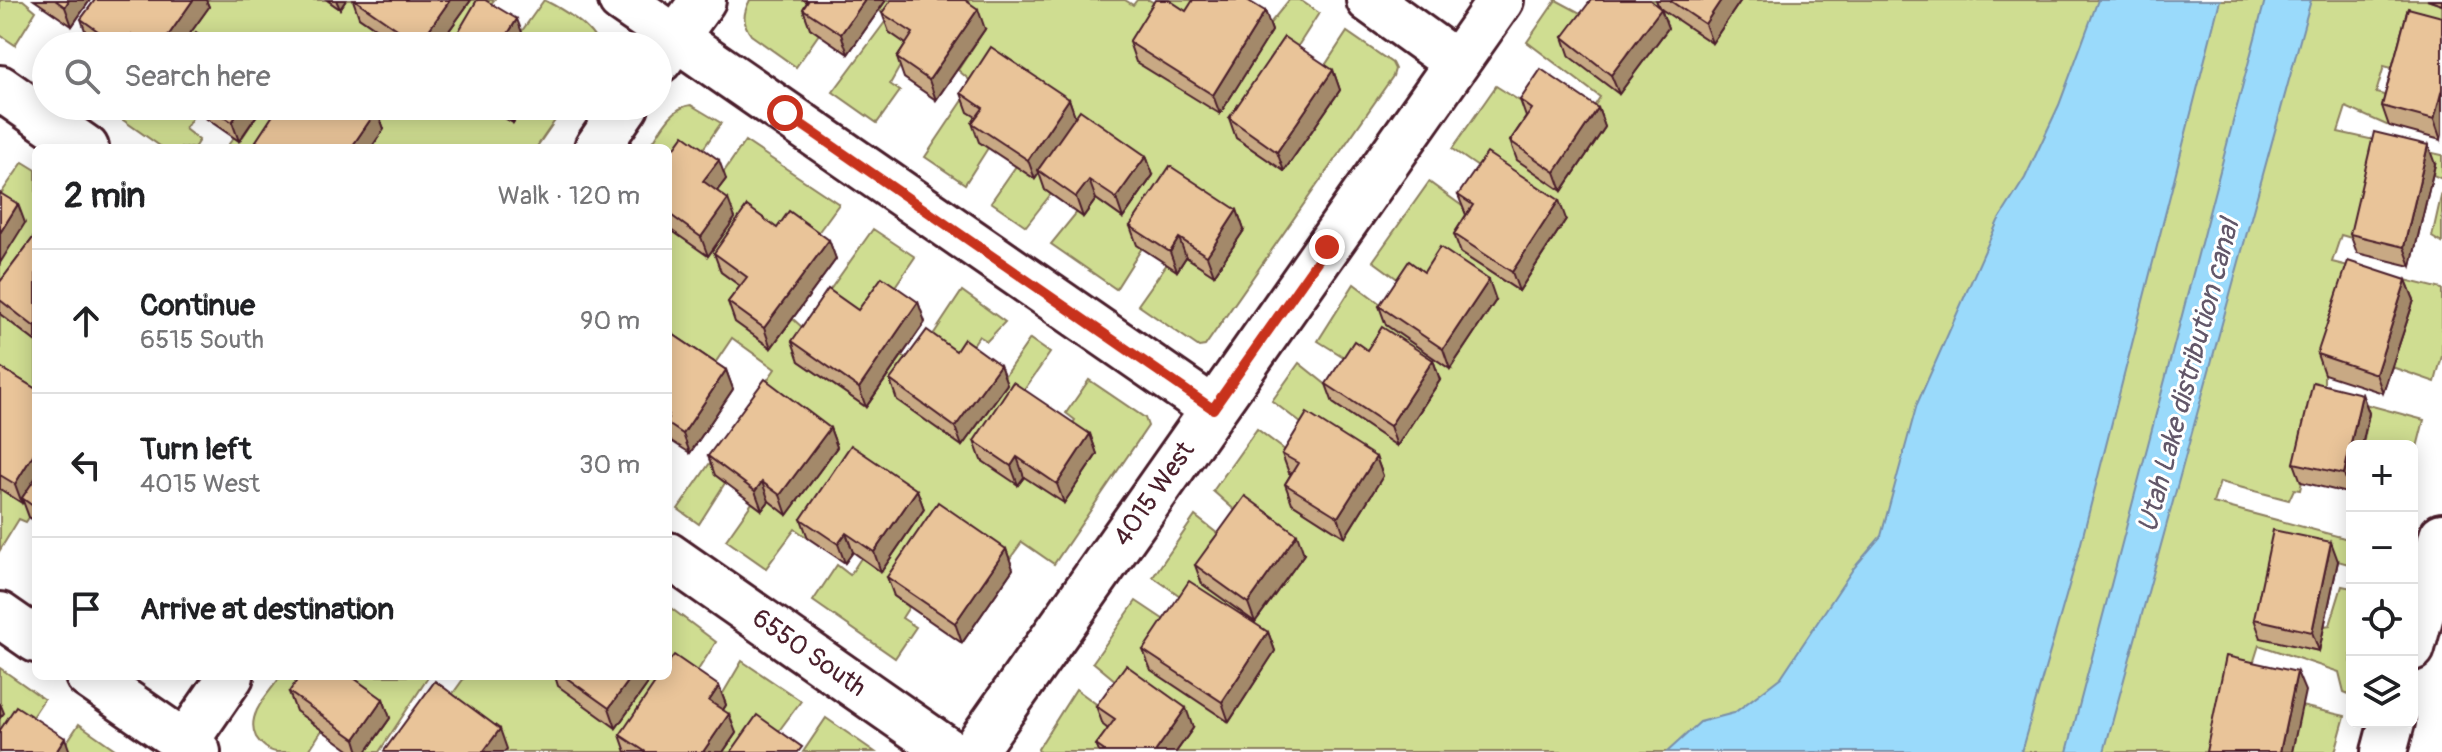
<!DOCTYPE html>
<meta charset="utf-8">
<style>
body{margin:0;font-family:Pangolin,sans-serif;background:#f6f6f6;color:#202124}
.controls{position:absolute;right:24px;bottom:24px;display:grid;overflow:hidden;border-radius:12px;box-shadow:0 4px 20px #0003}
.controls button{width:72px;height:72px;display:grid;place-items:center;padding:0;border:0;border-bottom:2px solid #e0e0e0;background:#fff;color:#202124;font:40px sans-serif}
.stop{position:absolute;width:24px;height:24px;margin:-18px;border:6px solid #c8321e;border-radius:50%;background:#fff}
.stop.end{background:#c8321e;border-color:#fff;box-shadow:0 2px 8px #0008}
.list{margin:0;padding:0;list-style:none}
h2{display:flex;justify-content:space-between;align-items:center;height:104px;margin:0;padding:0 32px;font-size:34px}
h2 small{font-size:26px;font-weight:400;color:#757577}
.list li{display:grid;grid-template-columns:52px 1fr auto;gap:24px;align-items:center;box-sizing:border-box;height:144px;padding:0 32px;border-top:2px solid #e0e0e0}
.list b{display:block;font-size:30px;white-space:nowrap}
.list p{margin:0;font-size:26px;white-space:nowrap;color:#757577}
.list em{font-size:26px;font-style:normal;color:#757577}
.icon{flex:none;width:44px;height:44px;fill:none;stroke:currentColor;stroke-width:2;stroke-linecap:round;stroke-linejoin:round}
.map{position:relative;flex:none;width:2442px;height:752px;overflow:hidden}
.search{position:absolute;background:#fff;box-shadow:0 4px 20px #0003;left:32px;top:32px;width:640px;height:88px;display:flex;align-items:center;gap:20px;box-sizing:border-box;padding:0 28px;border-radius:44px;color:#757577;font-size:30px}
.panel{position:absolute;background:#fff;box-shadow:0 4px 20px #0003;left:32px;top:144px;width:640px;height:536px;border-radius:12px}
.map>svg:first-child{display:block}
.green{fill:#cfdd91;stroke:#8c7e5e;stroke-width:2}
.water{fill:#9adafb;stroke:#7a8fa8;stroke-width:2}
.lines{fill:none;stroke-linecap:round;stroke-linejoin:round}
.street-casing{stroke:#4a1f2b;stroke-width:50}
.street{stroke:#fff;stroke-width:44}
.wall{fill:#c8a984;stroke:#4a1f2b;stroke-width:2}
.shaded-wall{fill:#a3896b;stroke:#4a1f2b;stroke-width:2}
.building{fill:#e9c499;stroke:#4a1f2b;stroke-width:2}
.route{stroke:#c8321e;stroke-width:10}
.labels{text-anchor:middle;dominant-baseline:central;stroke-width:6;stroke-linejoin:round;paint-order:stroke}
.street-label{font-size:26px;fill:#4a1f2b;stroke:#fff}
.water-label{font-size:28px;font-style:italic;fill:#625769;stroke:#fff}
</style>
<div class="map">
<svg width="2442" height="752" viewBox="0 0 2442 752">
<rect width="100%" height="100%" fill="#fff"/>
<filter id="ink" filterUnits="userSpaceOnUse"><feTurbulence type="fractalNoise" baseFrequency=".0125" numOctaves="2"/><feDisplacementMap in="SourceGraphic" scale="16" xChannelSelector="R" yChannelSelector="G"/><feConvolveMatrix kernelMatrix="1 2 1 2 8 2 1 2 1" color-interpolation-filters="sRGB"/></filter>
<g filter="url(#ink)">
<g class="green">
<polygon points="0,0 23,0 36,11 15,45 0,35"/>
<polygon points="199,0 327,0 340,9 346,0 371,0 359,17 401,46 181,46 208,7"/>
<polygon points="471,0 494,0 480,18 469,46 438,46"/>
<path d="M544 0C560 8 594 27 598 46H519V35Z"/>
<path d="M750 0H804L821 12 810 28 819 34 796 67 751 35C742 23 743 13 750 0Z"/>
<polygon points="886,0 911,0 911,47 890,84 900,91 877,123 833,92 888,18 879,10"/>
<polygon points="944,0 1125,0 1133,5 1137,0 1149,0 1158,5 1162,0 1212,0 1267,27 1289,0 1300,0 1319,13 1291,57 1318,76 1347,32 1392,63 1395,69 1393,76 1205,346 1199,347 1138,305 1167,264 1177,271 1186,257 1214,275 1244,230 1142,248 1116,289 1051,244 1077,212 1084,216 1096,199 1123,218 1153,175 1045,189 1051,194 1026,226 991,202 1016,166 990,127 988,148 965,184 925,157 974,84 958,70 985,29"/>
<polygon points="1556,0 1582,14 1631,0 2427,0 2442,5 2442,34 2403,71 2384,66 2376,93 2396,98 2389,126 2346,107 2338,132 2442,155 2442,179 2433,175 2435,164 2362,241 2341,235 2332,262 2442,289 2442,356 2435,382 2392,367 2413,300 2324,373 2324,393 2424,420 2412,467 2412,446 2363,445 2369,413 2320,402 2300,490 2294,489 2289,500 2220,482 2213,503 2352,540 2352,565 2338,561 2261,638 2319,651 2324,626 2330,625 2342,586 2352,588 2351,695 2344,692 2339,672 2259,645 2248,680 2217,752 1176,752 1193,728 1128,691 1093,662 1136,601 1178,629 1193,605 1153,577 1195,516 1218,534 1208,546 1222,557 1247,521 1213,491 1257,429 1298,460 1305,483 1292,503 1345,536 1314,433 1272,401 1299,363 1339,395 1333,403 1397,445 1440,380 1357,365 1318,341 1354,284 1394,314 1387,325 1451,368 1411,289 1373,261 1429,182 1469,211 1480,224 1461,253 1519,291 1566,219 1491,176 1452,149 1496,86 1534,110 1588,116 1600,97 1527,42"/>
<path d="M691 105 721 123 696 159 668 186V148H649C660 132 671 107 691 105Z"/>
<polygon points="103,106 188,106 196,112 185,129 199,140 194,148 163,148"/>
<polygon points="263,106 299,106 271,148 226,148 234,137 240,141"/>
<polygon points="350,106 484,106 513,123 523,106 565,106 536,148 371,148 383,129"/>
<polygon points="745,141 839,204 812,241 721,272 754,296 771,347 793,319 803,328 873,229 915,257 866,329 799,361 866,407 902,356 913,365 962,291 1005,322 987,341 979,336 958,367 1001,381 1030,339 1050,353 1013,406 1018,485 1024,477 1064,503 1067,433 1075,420 1066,413 1089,380 1145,418 1148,426 1054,564 1022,542 1006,564 894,596 909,607 902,618 916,627 895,658 813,601 837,565 850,575 861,558 882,571 858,465 808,538 795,529 766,568 726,540 752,503 762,510 769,501 837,447 715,475 725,483 699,524 678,509 775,369 732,338 709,372 668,345 668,228 710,200 721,176"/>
<polygon points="23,162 36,170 36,239 0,311 0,195"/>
<polygon points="2442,192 2442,243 2432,237"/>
<polygon points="0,314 36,342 36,404 0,382"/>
<polygon points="36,480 36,507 26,522 19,519 0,550 0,489 22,503"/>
<polygon points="668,606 716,642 691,681 628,752 504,752 446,703 464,678 462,676 668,676"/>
<polygon points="742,661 801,701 772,740 752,752 723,752 736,733 716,720 719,700"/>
<polygon points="0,668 44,699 26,726 0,752"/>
<path d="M281 676H321L297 711 322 730 308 752C298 752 286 752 276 752 269 751 260 744 256 737 245 715 269 693 281 676Z"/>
<polygon points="331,676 429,676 379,752 366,752 390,718"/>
<polygon points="1076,689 1111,715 1122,738 1112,752 1039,752 1038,749"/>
<polygon points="2301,706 2345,716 2335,752 2292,752"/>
<polygon points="826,718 875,752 803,752"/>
<polygon points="79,724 119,752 61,751"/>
</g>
<g class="water">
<polygon points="2098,0 2220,0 2079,551 2021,752 1667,752 1700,722 1734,713 1781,677 1853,569 1881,536 1917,404 1998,221 2025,178 2059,105"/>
<polygon points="2265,0 2311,0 2104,752 2067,752"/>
</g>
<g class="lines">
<defs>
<g id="street">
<polyline points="621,0 1213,409"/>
<polyline points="1369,0 1455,62"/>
<polyline points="660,60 703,0"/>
<polyline points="0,88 86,148"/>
<polyline points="597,148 626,106"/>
<polyline points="668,555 950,752"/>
<polyline points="0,615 36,640"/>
<polyline points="2412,648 2442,536"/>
<polyline points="88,676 198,752"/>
<polyline points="185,743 231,676"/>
<polyline points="973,752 1501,0"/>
<polyline points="2384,752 2392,722"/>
</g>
</defs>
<use href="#street" class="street-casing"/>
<use href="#street" class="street"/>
</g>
<g class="wall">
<polygon points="34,0 90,0 72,26"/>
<polygon points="95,0 206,0 209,7 181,46 99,46 88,39 81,19"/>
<polygon points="327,0 346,0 340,9"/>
<polygon points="353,0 471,0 438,46 401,46 359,17"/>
<polygon points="804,0 886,0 848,54 810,28 803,9 807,2"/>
<polygon points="1656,0 1741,0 1712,43 1661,9 1668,28 1619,94 1570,57 1563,37 1659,7"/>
<polygon points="2427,0 2442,0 2442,5"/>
<polygon points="2408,8 2441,140 2389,126 2382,106"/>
<polygon points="1186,11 1265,11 1272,31 1220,114 1136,62 1129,42"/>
<polygon points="882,13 985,29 936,100 904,78 897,58 906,44 889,32"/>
<polygon points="1333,70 1340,90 1284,171 1236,138 1229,118"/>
<polygon points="961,93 1069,99 1075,117 1146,156 1153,175 1123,218 1096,199 1083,217 1045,190 1039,173 1035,179 979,142 972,123 976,117 968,112"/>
<polygon points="1520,100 1598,108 1605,127 1562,191 1517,160 1510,141 1526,117"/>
<polygon points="188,106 263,106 239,141"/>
<polygon points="484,106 523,106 513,123"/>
<polygon points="377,110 384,129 371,148 258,148 256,141"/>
<polygon points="668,157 726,179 717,191 735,218 708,256 668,228"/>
<polygon points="2435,164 2411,266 2357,253 2350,234"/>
<polygon points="1458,195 1566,219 1519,291 1461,253 1454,234 1466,215"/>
<polygon points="1237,210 1244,230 1214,275 1186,257 1177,271 1137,245 1130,226"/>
<polygon points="777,228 829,240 836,259 771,348 735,322 728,302 740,286 721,272 714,253"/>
<polygon points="36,234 36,342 0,314 0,282"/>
<polygon points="1424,272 1496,300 1450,369 1386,325 1379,306"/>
<polygon points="2406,280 2414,300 2383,393 2324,374 2317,354"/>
<polygon points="918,302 925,322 866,407 799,361 792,341 858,310"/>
<polygon points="668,331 726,370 733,389 690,453 668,439"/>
<polygon points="1367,350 1433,360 1440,380 1397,446 1333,403 1326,384"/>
<polygon points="956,351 1000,365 1007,384 962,446 897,400 890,380"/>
<polygon points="0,367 36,389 36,522 29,517 23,501 22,503 0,489"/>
<polygon points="2362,394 2369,413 2351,494 2301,482 2294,463"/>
<polygon points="830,428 837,447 787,515 769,501 762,510 715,475 708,456"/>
<polygon points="1090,434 1097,454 1064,503 1024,477 1018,485 981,460 974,441"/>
<polygon points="1282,454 1376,457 1383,476 1345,537 1292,503 1285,484 1291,474 1289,473"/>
<polygon points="917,490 924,509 881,572 853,552 845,563 808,538 801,519"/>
<polygon points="1006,549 1013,569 962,643 894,596 887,577"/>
<polygon points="1304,554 1255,622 1202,584 1195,565"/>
<polygon points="2338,561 2319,651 2261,638 2254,619"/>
<polygon points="1268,632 1275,651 1229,722 1151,670 1143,650"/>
<polygon points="555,676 646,676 649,682 616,728 558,686"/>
<polygon points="719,686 726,705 723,710 736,733 723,752 626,752 620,735"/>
<polygon points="289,692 383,699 390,718 366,752 352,752 296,711"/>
<polygon points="1096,706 1193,728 1176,752 1099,752 1096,745 1108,729 1103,725"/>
</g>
<g class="shaded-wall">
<polygon points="69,0 90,0 72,26 65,7"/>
<polygon points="193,0 206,0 209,7 181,46 161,46"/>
<polygon points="336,0 346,0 340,9"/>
<polygon points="450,0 471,0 438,46 419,46 419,44"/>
<polygon points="865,0 886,0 848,54 841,34"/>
<polygon points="1721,0 1741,0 1712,43 1705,24"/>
<polygon points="978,9 985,29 936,100 929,80"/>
<polygon points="1661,9 1668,28 1619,94 1611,75"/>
<polygon points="1265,11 1272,31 1220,114 1213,95"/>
<polygon points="517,19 524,38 519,46 506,37"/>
<polygon points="132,35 136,46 124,46"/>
<polygon points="1333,70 1340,90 1284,171 1277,152"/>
<polygon points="2442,89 2442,135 2441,140 2434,120"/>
<polygon points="1069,99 1076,119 1038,170 1039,173 1035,179 1028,160"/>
<polygon points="243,106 263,106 239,141 232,122"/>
<polygon points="507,106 523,106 513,123"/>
<polygon points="1598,108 1605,127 1562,191 1555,172"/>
<polygon points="377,110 384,129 371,148 351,148"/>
<polygon points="2428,145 2435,164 2411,266 2404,247"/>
<polygon points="1146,156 1153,175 1123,218 1116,198"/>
<polygon points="719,160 726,179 710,200 703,181"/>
<polygon points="1089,180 1096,199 1083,217 1076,197"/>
<polygon points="728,199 735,218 708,256 701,237"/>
<polygon points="1559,200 1566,219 1519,291 1512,272"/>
<polygon points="18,204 25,223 0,263 0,233"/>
<polygon points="1237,210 1244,230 1214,275 1207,256"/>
<polygon points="1179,238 1186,257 1177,271 1170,252"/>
<polygon points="829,240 836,259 771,348 764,328"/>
<polygon points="1489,280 1496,300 1450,369 1443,349"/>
<polygon points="2406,280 2414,300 2383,393 2376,374"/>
<polygon points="918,302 925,322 866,407 859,388"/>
<polygon points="1433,360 1440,380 1397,446 1390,426"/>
<polygon points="1000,365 1007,384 962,446 955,427"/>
<polygon points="726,370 733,389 690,453 683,434"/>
<polygon points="2362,394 2369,413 2362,446 2352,446 2351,494 2344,474"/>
<polygon points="830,428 837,447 787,515 780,495"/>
<polygon points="1090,434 1097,454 1064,503 1057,484"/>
<polygon points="36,450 36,480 22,498 23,501 22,503 15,484"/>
<polygon points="1017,457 1024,477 1018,485 1011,466"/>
<polygon points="1376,457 1383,476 1345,537 1338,517"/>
<polygon points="762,482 769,501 762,510 755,491"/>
<polygon points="917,490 924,509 881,572 874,552"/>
<polygon points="846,533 853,552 845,563 838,544"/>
<polygon points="1297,534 1304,554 1255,622 1248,603"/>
<polygon points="2331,542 2338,561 2319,651 2312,632"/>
<polygon points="1006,549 1013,569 962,643 955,623"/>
<polygon points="1268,632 1275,651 1229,722 1222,702"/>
<polygon points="2297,672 2305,691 2292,752 2280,752"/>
<polygon points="632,676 646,676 649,682 616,728 609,708"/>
<polygon points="719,686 726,705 716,720 709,701"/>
<polygon points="383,699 390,718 366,752 359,752 355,739"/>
<polygon points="0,703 4,713 0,718"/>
<polygon points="1186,708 1193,728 1176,752 1155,752"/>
<polygon points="729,714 736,733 723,752 703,752"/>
<polygon points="500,729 507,749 504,752 483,752"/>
<polygon points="65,738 70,752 56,752"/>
</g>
<g class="building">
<polygon points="55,0 69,0 65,7"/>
<polygon points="95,0 193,0 161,46 148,46 132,35 124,46 119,46 81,19"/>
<polygon points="355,0 450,0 419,44"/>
<polygon points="477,0 485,0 517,19 506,37 521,46 450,46"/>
<polygon points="809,0 865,0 841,34 803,9"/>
<polygon points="891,0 965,0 978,9 929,80 897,58 913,33 882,13"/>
<polygon points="1155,0 1169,0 1186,11 1193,0 1247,0 1265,11 1213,95 1129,42"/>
<polygon points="1591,0 1650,0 1661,9 1611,75 1563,37"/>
<polygon points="1669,0 1721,0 1705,24"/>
<polygon points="2408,8 2442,17 2442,89 2434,120 2382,106"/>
<polygon points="196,32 215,46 186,46"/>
<polygon points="1284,37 1333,70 1277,152 1229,118"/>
<polygon points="991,47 1069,99 1028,160 972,123 983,108 961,93"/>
<polygon points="1541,69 1598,108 1555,172 1510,141 1532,109 1520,100"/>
<polygon points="209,106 243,106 232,122"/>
<polygon points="279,106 371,106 377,110 351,148 267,148 256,141"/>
<polygon points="1080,110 1146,156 1116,198 1089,180 1076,197 1038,170"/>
<polygon points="2374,132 2428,145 2404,247 2350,234"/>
<polygon points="684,135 719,160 703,181 728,199 701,237 668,213 668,157"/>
<polygon points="1487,153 1559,200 1512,272 1454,234 1473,205 1458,195"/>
<polygon points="1170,166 1237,210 1207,256 1179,238 1170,252 1130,226"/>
<polygon points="0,193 18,204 0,233"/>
<polygon points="747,206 777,228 789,211 829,240 764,328 728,302 747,277 714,253"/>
<polygon points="36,234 36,328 0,300 0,282"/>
<polygon points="1440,247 1489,280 1443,349 1379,306 1409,261 1424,272"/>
<polygon points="2348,261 2406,280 2376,374 2317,354"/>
<polygon points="882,277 918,302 859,388 792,341 828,289 858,310"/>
<polygon points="1382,327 1433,360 1390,426 1326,384 1354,341 1367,350"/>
<polygon points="927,330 956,351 964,339 1000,365 955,427 890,380"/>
<polygon points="668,331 726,370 683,434 668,424"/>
<polygon points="0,367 36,389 36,450 15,484 0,475"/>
<polygon points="765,379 830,428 780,495 762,482 755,491 708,456"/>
<polygon points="1013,382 1090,434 1057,484 1017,457 1011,466 974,441"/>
<polygon points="2313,382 2362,394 2344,474 2294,463"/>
<polygon points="1307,413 1376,457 1338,517 1285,484 1298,463 1282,454"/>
<polygon points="851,445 917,490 874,552 846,533 838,544 801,519"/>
<polygon points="36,477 36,508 22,498"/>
<polygon points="1245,496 1297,534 1248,603 1195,565"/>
<polygon points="938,502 1006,549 955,623 887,577"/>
<polygon points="2273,530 2331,542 2312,632 2254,619"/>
<polygon points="1189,581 1268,632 1222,702 1143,650"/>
<polygon points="674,655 719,686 709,701 729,714 703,752 646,752 620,735 660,676 668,676 668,663"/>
<polygon points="2226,656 2297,672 2280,752 2206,752"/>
<polygon points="1126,665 1186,708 1155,752 1106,752 1096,745 1115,719 1096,706"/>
<polygon points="300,676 351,676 383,699 355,739 289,692"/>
<polygon points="564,676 632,676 609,708"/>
<polygon points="435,681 500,729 483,752 385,752 384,751"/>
<polygon points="16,706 65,738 56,752 0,752 0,730"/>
<polygon points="757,715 802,747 798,752 731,752"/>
</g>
</g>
<g class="lines" filter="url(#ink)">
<polyline class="route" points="785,113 1213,409 1327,247"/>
</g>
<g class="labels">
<g class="street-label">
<text transform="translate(1154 494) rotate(-55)">4015 West</text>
<text transform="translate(809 653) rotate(35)">6550 South</text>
</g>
<g class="water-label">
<text transform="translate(2189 376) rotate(-75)">Utah Lake distribution canal</text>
</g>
</g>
</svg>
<div class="controls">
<button>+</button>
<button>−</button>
<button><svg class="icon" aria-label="locate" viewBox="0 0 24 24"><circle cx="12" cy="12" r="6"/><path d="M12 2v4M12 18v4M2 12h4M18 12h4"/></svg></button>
<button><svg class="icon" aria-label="layers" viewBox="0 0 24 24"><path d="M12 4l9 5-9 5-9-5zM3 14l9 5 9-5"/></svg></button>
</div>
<div class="stop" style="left:785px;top:113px"></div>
<div class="stop end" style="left:1327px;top:247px"></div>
<div class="search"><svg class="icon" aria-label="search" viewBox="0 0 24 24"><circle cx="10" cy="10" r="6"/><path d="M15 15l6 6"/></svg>Search here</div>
<section class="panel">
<h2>2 min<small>Walk · 120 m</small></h2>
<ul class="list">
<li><svg class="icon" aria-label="ahead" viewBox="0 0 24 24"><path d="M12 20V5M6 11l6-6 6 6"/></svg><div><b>Continue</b><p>6515 South</p></div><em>90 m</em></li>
<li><svg class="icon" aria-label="left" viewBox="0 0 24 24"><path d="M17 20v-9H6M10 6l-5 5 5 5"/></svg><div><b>Turn left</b><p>4015 West</p></div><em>30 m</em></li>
<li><svg class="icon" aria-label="arrive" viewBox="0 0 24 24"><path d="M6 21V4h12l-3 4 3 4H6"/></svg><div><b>Arrive at destination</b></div></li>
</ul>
</section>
</div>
